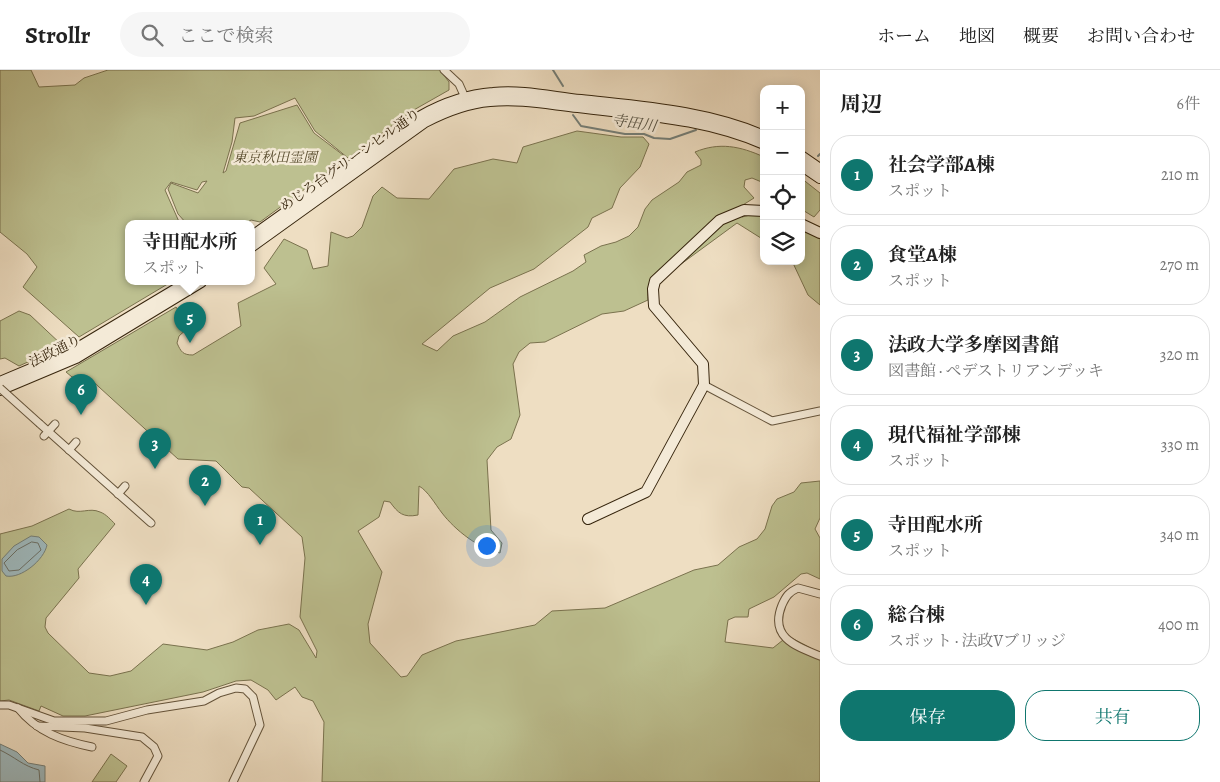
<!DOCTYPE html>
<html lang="ja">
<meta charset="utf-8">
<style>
body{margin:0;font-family:Alegreya,"Noto Serif JP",serif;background:#f6f6f6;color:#222}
.controls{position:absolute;right:15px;top:15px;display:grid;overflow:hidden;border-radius:10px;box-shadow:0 2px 12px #0003}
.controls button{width:45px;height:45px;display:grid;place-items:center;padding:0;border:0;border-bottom:1px solid #e0e0e0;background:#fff;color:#222;font:25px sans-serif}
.you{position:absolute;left:486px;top:475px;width:18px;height:18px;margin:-12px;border:4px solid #fff;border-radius:50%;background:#1a73e8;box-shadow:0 0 0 8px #1a73e833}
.badge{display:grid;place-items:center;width:32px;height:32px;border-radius:50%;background:#0f766e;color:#fff;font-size:16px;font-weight:700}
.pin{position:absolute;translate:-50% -41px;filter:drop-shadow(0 1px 2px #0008)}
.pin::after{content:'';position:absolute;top:26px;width:18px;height:15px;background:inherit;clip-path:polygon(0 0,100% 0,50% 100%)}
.popup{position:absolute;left:125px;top:150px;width:130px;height:65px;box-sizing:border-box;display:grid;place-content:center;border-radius:10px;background:#fff;filter:drop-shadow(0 1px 4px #0005);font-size:16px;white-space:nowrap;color:#767676}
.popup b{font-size:19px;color:#222}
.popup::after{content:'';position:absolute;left:50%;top:100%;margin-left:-10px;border:10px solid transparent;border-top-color:#fff}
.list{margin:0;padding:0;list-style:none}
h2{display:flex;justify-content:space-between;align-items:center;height:65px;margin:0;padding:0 20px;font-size:21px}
h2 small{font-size:16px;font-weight:400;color:#767676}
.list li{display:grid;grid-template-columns:32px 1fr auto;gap:15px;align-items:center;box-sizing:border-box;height:80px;margin:0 10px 10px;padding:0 10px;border:1px solid #e0e0e0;border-radius:20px}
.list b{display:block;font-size:19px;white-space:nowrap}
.list p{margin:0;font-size:16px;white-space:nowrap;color:#767676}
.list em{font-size:16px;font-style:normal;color:#767676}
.actions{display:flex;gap:10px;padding:15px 20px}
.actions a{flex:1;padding:11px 0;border:1px solid #0f766e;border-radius:20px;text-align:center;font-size:18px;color:#0f766e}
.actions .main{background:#0f766e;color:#fff}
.icon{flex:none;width:28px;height:28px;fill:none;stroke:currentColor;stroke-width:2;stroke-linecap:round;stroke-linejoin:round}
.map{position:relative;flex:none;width:820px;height:712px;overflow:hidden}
header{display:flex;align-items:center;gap:30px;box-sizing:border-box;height:70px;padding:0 25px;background:#fff;border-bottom:1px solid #e0e0e0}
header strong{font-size:24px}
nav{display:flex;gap:28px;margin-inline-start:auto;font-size:18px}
.search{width:350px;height:45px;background:#f6f6f6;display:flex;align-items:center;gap:12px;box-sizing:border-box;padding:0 18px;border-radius:28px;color:#767676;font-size:19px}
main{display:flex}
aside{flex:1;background:#fff}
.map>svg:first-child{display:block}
.green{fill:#bdc090;stroke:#7a724e}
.water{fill:#9eb9be;stroke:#747e77}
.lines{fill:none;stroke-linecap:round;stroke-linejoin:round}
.shore{stroke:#6a6f66;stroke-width:1}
.stream{stroke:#747e77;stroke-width:2}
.street-casing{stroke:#64533a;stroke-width:9}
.secondary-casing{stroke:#36250d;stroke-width:12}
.street{stroke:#f4ead7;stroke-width:7}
.secondary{stroke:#f4ead7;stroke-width:10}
.street-bridge-casing{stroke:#64533a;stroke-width:9;stroke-linecap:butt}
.street-bridge{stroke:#f4ead7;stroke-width:7}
.labels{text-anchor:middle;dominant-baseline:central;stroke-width:5;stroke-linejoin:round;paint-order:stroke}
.park-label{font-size:14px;font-style:italic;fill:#584c2e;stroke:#f4ead7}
.street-label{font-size:14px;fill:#36250d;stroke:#f4ead7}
.water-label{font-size:15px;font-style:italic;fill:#555142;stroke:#f4ead7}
</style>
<header>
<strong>Strollr</strong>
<div class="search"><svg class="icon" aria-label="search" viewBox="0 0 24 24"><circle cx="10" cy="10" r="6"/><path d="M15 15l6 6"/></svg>ここで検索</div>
<nav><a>ホーム</a><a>地図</a><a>概要</a><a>お問い合わせ</a></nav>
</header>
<main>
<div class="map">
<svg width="820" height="712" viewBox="0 0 820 712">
<rect width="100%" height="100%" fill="#eedec2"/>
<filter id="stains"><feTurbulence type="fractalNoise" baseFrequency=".004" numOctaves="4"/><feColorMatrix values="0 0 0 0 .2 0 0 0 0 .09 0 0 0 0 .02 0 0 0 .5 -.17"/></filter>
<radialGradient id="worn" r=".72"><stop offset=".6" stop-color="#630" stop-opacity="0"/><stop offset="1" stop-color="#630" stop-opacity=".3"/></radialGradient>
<g class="green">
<polygon points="0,0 31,0 39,17 75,15 84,8 108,0 440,0 449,12 449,20 412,41 348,88 315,61 295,28 254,46 235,48 232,72 223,103 226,101 240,53 297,35 314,63 347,88 260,152 251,150 245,154 187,154 178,144 168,119 171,113 198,123 207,111 202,112 197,120 171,112 165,120 180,154 129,154 129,212 171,212 79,267 23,217 37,197 27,184 0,162"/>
<path d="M577 61 621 67H643L649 74 640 97 620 118 612 138 592 148 588 157 534 199 490 218 422 274 437 281 453 266 485 252 520 227 573 201 586 192 584 185 601 176 616 172 629 166 638 157 645 139 652 130 679 112 687 102 701 95V90L695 82C719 72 740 76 764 87V113L752 108 745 110 744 117 754 128 738 138 742 147 754 144 764 145V170L737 153 677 197 671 190C657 202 646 211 648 230L624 241 602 244 545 272 530 273 519 282 513 294 520 345 511 369 497 377 487 390 491 460 502 473 500 483C479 479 455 460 442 443 435 434 428 421 419 416L418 445C403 448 398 443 390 432L384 431 379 447 358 461 382 502 368 554 370 573 401 607 407 606 422 585 456 571 535 555 552 541 605 538 694 500 718 495 739 477 757 469 765 459 772 436 777 429 794 422 801 413 820 411V448L815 459 820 468V509L807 503 801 504 774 527 749 539 748 547H735L728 550 725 572 773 578 788 566 820 583V712H322L324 652 313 631 302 627 295 617 276 630 268 620 251 610 236 611 203 622 85 646H63L41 636 39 641 9 630 0 631V464L32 456 69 439C80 445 89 437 100 442 106 444 111 450 115 454L78 499 79 508 46 548 45 557 48 563 89 603 110 606 131 601 163 574 207 580 233 572 258 560 289 554 299 560 316 588 317 581 300 547 305 488 302 467 249 418 242 417 216 391 178 389 88 307H72L66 302 176 237 189 257 179 266 177 273C181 282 183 285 193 285L241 256 238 233 276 214 264 198 284 169 307 180 313 199 328 196 331 162 347 168 353 166 362 157 373 126 382 117 397 128 429 129 454 99 493 89 517 93 523 77Z"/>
<polygon points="801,108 820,123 820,140 814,147 801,139"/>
<polygon points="801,157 820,167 820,235 808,225 792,191 801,191"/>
<polygon points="19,241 30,245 63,276 19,296 5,288 0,289 0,251"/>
<polygon points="111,684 127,696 116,712 92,712"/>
</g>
<g class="water">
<path d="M31 466 39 467 47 475C44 490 21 509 6 506L2 501V489L14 476Z"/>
<polygon points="0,674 17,682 28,693 45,696 45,712 0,712"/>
</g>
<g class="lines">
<g class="shore">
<polygon points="32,472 38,473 41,480 19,500 9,501 4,493 17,480"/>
<path d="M0 680C15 687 23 696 39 700L40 712"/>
</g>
<g class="stream">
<polyline points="553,0 563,16"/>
<polyline points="573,45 581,56 625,64 644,64 654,68 670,69 696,60"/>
<polyline points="818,86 820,84"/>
</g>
<defs>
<g id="street">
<polyline points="444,0 459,14 467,32"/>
<polyline points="704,315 772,351 820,341"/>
<polyline points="40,354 151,453"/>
<polyline points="44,366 55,354"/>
<polyline points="69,380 76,372"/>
<polyline points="118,424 125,416"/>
<path d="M820 524 798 518C789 522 786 526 782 535 769 567 795 576 820 586"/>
<polyline points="0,635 9,635 54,651 106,651 147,640 204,631 219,623 236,618 245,619 253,627 260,655 233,712"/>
<path d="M18 638C37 662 63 671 92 677"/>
<polyline points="37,656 85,658 142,667 154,677 158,686 144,712"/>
</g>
<g id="secondary">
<polyline points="801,86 820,99"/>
<polyline points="801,95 820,108"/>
<polyline points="801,154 820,163"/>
<path d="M251 167 421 46C444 33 467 25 493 23 522 20 552 27 581 30 643 37 706 41 764 66"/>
<path d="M251 177 425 52C446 41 467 33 490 31 519 28 549 34 578 37 641 45 705 48 764 74"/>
<polyline points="0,312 71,282 188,212"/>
<polyline points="0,320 76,288 201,212"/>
<polyline points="588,449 646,422 704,315 703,294 654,236 653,219 655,211 720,150 744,140 764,141"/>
</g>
</defs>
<use href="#street" class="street-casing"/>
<use href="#secondary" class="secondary-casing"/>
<use href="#street" class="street"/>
<use href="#secondary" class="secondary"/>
<defs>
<polyline id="street-bridge" points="0,318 40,354"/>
</defs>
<use href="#street-bridge" class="street-bridge-casing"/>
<use href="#street-bridge" class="street-bridge"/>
</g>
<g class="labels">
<g class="park-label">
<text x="275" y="87">東京秋田霊園</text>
</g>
<g class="street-label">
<text transform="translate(350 90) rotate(-35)">めじろ台グリーンヒル通り</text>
<text transform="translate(55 281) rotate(-26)">法政通り</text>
</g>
<g class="water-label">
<text transform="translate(634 53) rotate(9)">寺田川</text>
</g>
</g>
<rect width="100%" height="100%" filter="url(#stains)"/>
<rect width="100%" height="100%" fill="url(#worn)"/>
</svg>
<div class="controls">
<button>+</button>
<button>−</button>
<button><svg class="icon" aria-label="locate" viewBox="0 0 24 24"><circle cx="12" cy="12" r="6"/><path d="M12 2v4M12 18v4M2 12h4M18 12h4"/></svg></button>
<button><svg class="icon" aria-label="layers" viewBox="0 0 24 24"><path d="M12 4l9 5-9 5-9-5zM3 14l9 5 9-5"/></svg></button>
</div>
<div class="you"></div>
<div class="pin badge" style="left:260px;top:475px">1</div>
<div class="pin badge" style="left:205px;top:436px">2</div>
<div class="pin badge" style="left:155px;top:399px">3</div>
<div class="pin badge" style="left:146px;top:535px">4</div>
<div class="pin badge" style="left:190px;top:273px">5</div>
<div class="popup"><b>寺田配水所</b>スポット</div>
<div class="pin badge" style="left:81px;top:345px">6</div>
</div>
<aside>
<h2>周辺<small>6件</small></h2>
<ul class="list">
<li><span class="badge">1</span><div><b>社会学部A棟</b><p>スポット</p></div><em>210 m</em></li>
<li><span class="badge">2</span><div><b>食堂A棟</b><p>スポット</p></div><em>270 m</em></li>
<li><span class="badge">3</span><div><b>法政大学多摩図書館</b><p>図書館 · ペデストリアンデッキ</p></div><em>320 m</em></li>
<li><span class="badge">4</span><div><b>現代福祉学部棟</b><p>スポット</p></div><em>330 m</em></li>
<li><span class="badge">5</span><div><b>寺田配水所</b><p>スポット</p></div><em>340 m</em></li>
<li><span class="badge">6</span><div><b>総合棟</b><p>スポット · 法政Vブリッジ</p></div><em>400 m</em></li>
</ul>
<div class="actions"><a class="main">保存</a><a>共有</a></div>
</aside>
</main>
